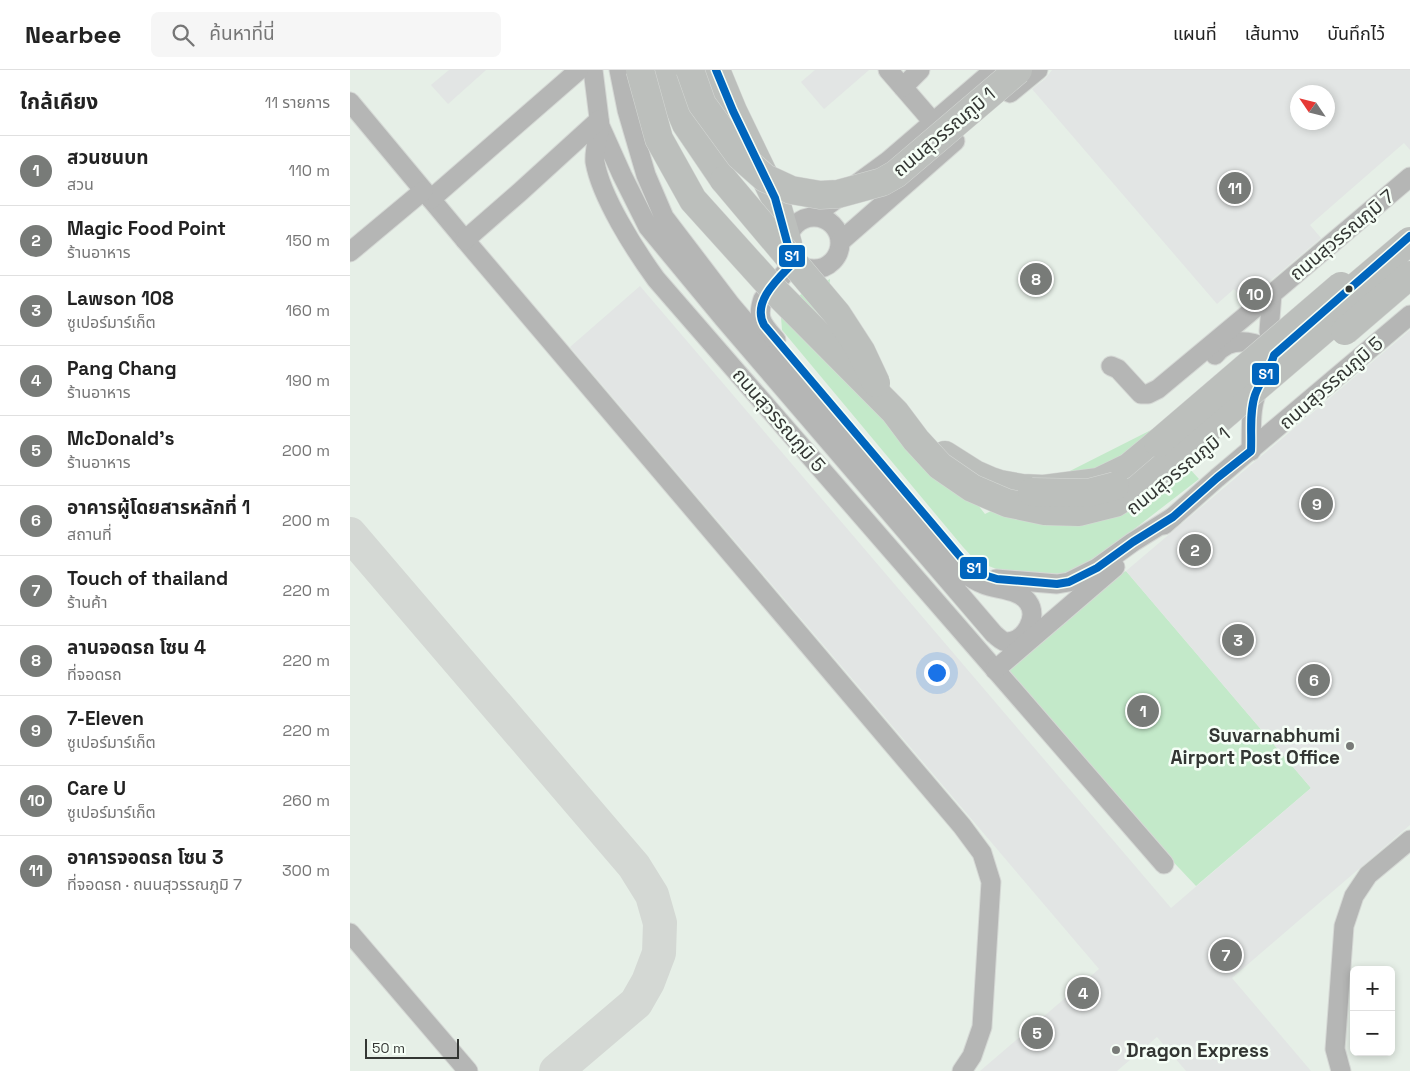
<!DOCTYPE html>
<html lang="th">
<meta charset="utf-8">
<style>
body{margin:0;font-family:"Space Grotesk","Noto Sans Thai",sans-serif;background:#f6f6f6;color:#222}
.controls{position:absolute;right:15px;bottom:15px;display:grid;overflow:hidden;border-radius:8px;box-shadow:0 2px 8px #0003}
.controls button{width:45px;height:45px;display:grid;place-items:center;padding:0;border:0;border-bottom:1px solid #e0e0e0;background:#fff;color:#222;font:25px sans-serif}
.compass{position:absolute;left:940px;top:15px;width:45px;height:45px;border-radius:50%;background:#fff;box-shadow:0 2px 8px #0003;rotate:305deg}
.scale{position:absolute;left:15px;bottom:12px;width:94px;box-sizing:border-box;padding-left:5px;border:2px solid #333633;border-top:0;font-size:14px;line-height:18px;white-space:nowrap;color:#333633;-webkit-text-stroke:4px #f5fef6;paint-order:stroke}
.you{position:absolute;left:586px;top:602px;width:18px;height:18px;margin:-12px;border:4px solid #fff;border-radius:50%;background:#1a73e8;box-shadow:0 0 0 8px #1a73e833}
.badge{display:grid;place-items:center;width:32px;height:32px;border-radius:50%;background:#787b78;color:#fff;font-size:16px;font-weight:700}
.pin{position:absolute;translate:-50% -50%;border:2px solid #fff;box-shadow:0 1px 5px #0006}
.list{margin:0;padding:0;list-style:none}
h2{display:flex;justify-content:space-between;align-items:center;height:65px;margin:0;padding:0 20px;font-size:21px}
h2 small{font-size:16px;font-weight:400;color:#767676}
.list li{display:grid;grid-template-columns:32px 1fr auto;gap:15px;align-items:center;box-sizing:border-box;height:70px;padding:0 20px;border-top:1px solid #e0e0e0}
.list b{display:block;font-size:19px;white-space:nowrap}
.list p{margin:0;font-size:16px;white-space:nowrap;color:#767676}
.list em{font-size:16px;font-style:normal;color:#767676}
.icon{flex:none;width:28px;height:28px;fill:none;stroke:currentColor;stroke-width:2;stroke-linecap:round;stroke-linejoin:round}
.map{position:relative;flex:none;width:1060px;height:1001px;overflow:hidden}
header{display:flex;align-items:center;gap:30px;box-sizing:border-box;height:70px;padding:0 25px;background:#fff;border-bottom:1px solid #e0e0e0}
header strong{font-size:24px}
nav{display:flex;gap:28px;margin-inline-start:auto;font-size:18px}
.search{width:350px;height:45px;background:#f6f6f6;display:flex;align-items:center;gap:12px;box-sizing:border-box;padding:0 18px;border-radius:8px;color:#767676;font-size:19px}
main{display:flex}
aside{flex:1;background:#fff}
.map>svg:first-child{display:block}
.built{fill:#e6efe7;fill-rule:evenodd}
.green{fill:#c3e9c9}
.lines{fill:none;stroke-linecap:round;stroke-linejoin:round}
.taxiway{stroke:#d4d8d4;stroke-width:34}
.building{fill:#e2e5e4;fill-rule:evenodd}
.minor-casing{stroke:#d5d8d5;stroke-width:21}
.highway-casing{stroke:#d5d8d5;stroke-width:29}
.minor{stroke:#b5b6b5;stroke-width:19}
.highway{stroke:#bcbfbc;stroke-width:28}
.highway-bridge-casing{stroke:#d5d8d5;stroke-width:29;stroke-linecap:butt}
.highway-bridge{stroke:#bcbfbc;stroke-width:28}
.bus-1-casing{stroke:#f5fef6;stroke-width:11}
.bus-1{stroke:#0065bd;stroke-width:8}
.bus-dot{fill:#333633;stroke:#f5fef6;stroke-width:2}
.poi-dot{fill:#787b78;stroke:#f5fef6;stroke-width:2}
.labels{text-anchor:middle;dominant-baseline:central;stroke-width:5;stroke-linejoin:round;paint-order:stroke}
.street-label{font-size:19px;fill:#333633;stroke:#f5fef6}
.poi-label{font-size:19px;font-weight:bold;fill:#333633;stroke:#f5fef6;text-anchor:end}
.line-badge{stroke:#f5fef6;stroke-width:2}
.badge-label{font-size:14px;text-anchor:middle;font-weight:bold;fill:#fff}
</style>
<header>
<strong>Nearbee</strong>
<div class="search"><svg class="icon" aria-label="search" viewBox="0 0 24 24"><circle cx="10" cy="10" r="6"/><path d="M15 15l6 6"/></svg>ค้นหาที่นี่</div>
<nav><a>แผนที่</a><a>เส้นทาง</a><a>บันทึกไว้</a></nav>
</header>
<main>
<aside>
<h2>ใกล้เคียง<small>11 รายการ</small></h2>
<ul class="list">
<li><span class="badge">1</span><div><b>สวนชนบท</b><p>สวน</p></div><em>110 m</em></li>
<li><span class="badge">2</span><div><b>Magic Food Point</b><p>ร้านอาหาร</p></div><em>150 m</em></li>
<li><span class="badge">3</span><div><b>Lawson 108</b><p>ซูเปอร์มาร์เก็ต</p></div><em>160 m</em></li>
<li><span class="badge">4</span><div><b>Pang Chang</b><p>ร้านอาหาร</p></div><em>190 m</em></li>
<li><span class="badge">5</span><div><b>McDonald's</b><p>ร้านอาหาร</p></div><em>200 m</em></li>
<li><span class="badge">6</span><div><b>อาคารผู้โดยสารหลักที่ 1</b><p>สถานที่</p></div><em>200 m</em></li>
<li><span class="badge">7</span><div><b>Touch of thailand</b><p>ร้านค้า</p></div><em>220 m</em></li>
<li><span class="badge">8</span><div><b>ลานจอดรถ โซน 4</b><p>ที่จอดรถ</p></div><em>220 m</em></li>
<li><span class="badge">9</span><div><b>7-Eleven</b><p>ซูเปอร์มาร์เก็ต</p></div><em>220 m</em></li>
<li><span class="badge">10</span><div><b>Care U</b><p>ซูเปอร์มาร์เก็ต</p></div><em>260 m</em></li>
<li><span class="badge">11</span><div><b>อาคารจอดรถ โซน 3</b><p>ที่จอดรถ · ถนนสุวรรณภูมิ 7</p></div><em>300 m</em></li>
</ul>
</aside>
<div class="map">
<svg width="1060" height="1001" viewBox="0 0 1060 1001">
<rect width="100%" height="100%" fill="#f7fcf7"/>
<path class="built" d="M0 0H1060V1001H0ZM948 22H978V52H948ZM1004 900H1041V982H1004Z"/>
<g class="green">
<polygon points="480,209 478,245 635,444 803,359 849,409 752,484 723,500 712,504 680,503 649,500 626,491 613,477 432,260 431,247 448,226"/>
<polygon points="776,501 961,718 846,816 813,781 656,601 763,509"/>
</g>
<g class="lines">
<polyline class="taxiway" points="0,464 284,796 302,825 310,853 309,883 298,912 286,933 206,1001"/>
</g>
<g class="building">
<polygon points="99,0 136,0 98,34 81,15"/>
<polygon points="465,0 519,0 474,39 451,12"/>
<path d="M702 0H1060V80L1054 73 960 155 971 168 895 232 884 219 867 234 682 19 695 9ZM948 22H978V52H948Z"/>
<polygon points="290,216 821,838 961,718 776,501 1060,260 1060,755 882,908 961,1001 836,1001 807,967 767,1001 630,1001 749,899 220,277"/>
</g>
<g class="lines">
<defs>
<g id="minor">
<path d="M243 0 250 56 272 105 298 157 374 249 644 564C648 567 652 572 657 572 675 571 689 547 678 532 669 519 647 520 633 514 623 510 615 504 606 498L381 235 314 147 296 105 277 40 269 0"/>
<polyline points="538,0 583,52"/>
<polyline points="553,17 570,0"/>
<polyline points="660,23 688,0"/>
<polyline points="0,32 115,170 612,756 632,783 641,812 632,957 622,986 612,1001"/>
<path d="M250 57C248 67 244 81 245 92 251 127 285 180 306 209L814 794"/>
<polyline points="81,129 229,0"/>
<polyline points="463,146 538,91 644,0"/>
<circle cx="464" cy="173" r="26"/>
<polyline points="115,170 170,122 249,50"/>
<polyline points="491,171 605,71"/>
<polyline points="0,182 73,121"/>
<path d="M426 270C413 255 406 249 413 229L445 191"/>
<polyline points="923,284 919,261 922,224 1060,107"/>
<path d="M865 285C868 281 873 277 877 275 892 268 909 274 922 281"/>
<polyline points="761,296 768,299 791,324 798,324 808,319 922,224"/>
<path d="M901 381C902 359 899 335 910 316"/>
<polyline points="814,455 867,408 1060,245"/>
<polyline points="646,509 707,514 719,512 747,498 783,472 823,447"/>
<polyline points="645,600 765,497"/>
<polyline points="0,863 118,1001"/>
<polyline points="991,1001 985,979 994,856 1004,826 1018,805 1060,770"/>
</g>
<g id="highway">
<polyline points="313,0 336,54 374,110"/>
<polyline points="366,0 383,41 425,128 438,174"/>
<polyline points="595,385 625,404 641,411 650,414 672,418 694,419 748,412 779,397 808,373"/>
</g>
</defs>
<use href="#minor" class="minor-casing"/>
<use href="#highway" class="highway-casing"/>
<use href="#minor" class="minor"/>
<use href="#highway" class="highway"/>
<defs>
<g id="highway-bridge">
<polyline points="290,0 309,69 343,130 426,222 545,342 566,370 590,396 622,418 657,433 695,441 729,442 765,433 788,419 1005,233"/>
<polyline points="340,0 352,34 390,86 415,108 441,120 470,125 488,124 532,112 546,104 668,0"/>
<polyline points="374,110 487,244 511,281 526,313"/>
<polyline points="981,238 1060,171"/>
<polyline points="995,261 1060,205"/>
<polyline points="808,373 991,216"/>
<polyline points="682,422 738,423 765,416"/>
</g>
</defs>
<use href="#highway-bridge" class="highway-bridge-casing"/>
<use href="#highway-bridge" class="highway-bridge"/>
<defs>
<path id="bus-1" d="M366 0 383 41 425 128 440 183 445 191C430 207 401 231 414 255L613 490 631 504 647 509 707 514 719 512 747 498 783 472 823 447 867 408 901 381C902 363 899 343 905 325 910 311 920 300 924 285L1060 166"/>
</defs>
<use href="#bus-1" class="bus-1-casing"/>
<use href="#bus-1" class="bus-1"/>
</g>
<circle class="bus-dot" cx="999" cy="219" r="4.5"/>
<g class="poi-dot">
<circle cx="1000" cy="676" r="5"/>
<circle cx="766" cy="980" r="5"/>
</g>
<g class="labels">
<g class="street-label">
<text transform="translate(594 62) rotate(-40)">ถนนสุวรรณภูมิ 1</text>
<text transform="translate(992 165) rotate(-40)">ถนนสุวรรณภูมิ 7</text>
<text transform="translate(981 313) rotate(-41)">ถนนสุวรรณภูมิ 5</text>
<text transform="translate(429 350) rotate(49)">ถนนสุวรรณภูมิ 5</text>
<text transform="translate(828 401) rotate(-39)">ถนนสุวรรณภูมิ 1</text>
</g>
<g class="poi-label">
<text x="990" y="665">Suvarnabhumi<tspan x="990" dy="22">Airport Post Office</tspan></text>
<text x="776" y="980" text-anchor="start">Dragon Express</text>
</g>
</g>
<g class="line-badge">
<rect x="428" y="174" width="28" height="24" rx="5" fill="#0065bd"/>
<rect x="901" y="292" width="29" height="24" rx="5" fill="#0065bd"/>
<rect x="609" y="486" width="29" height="24" rx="5" fill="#0065bd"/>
</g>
<g class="badge-label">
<text x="442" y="191">S1</text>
<text x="916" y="309">S1</text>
<text x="624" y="503">S1</text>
</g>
</svg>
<div class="controls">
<button>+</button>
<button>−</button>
</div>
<svg class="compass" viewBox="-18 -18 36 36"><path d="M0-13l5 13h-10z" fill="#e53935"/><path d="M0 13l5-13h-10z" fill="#767676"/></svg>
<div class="scale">50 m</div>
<div class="you"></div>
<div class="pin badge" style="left:793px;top:641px">1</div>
<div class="pin badge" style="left:845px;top:480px">2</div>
<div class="pin badge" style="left:888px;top:570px">3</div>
<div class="pin badge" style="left:733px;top:923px">4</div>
<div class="pin badge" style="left:687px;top:963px">5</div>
<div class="pin badge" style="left:964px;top:610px">6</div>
<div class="pin badge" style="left:876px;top:885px">7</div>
<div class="pin badge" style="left:686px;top:209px">8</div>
<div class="pin badge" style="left:967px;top:434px">9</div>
<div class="pin badge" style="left:905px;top:224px">10</div>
<div class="pin badge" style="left:885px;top:118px">11</div>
</div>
</main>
